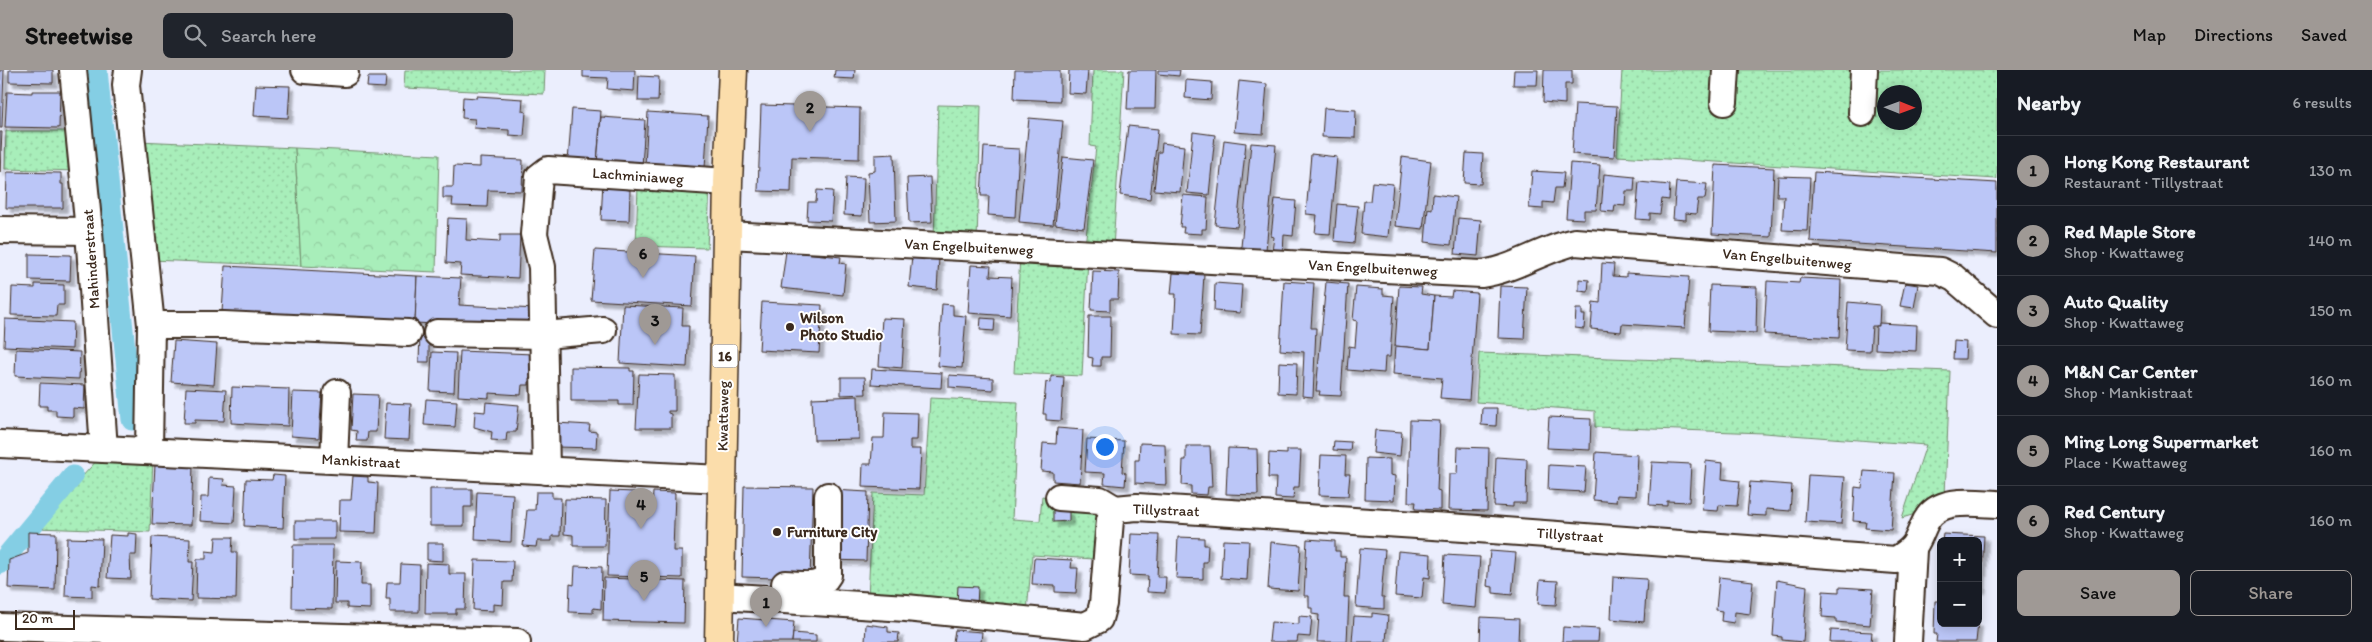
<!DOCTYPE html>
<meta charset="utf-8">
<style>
body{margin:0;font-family:Itim,sans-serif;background:#20242c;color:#f1f3f6}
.controls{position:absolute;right:15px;bottom:15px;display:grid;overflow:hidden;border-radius:8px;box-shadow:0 2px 12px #0003}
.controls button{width:45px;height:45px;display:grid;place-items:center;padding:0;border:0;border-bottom:1px solid #363941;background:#171b24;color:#f1f3f6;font:25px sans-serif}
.compass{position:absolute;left:1877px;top:15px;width:45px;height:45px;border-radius:50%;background:#171b24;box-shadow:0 2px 12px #0003;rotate:91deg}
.scale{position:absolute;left:15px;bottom:12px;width:60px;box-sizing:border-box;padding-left:5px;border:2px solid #3b2a1e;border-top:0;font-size:14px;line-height:18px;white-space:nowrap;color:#3b2a1e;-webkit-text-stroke:4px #fff;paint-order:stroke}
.you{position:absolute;left:1104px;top:376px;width:18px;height:18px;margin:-12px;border:4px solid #fff;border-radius:50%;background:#1a73e8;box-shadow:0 0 0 8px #1a73e833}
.badge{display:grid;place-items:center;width:32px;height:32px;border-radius:50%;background:#9f9995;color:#111;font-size:16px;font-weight:700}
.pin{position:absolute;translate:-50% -41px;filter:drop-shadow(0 1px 2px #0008)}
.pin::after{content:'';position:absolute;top:26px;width:18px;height:15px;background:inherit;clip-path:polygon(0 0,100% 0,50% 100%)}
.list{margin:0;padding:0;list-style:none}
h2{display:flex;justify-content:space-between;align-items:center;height:65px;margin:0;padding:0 20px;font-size:21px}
h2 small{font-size:16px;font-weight:400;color:#9ea1a6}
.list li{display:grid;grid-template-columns:32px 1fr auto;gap:15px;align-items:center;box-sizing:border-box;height:70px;padding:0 20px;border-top:1px solid #363941}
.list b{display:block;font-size:19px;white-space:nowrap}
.list p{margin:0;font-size:16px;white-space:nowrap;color:#9ea1a6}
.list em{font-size:16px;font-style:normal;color:#9ea1a6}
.actions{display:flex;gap:10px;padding:15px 20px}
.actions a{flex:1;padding:11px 0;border:1px solid #9f9995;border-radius:8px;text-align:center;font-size:18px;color:#9f9995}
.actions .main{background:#9f9995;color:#111}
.icon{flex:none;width:28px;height:28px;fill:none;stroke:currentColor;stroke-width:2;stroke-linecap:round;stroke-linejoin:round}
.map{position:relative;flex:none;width:1997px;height:572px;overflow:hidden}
header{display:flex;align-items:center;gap:30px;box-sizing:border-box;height:70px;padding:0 25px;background:#9f9995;color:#111}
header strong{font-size:24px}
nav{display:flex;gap:28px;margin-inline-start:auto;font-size:18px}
.search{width:350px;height:45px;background:#20242c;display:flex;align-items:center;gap:12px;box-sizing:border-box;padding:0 18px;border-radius:8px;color:#9ea1a6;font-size:19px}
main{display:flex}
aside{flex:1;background:#171b24}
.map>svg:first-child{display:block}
.grass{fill:url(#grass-dots);stroke:#728c6c;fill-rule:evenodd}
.forest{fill:url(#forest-crowns);stroke:#728c6c}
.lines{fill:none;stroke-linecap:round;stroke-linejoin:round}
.canal{stroke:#84cee4;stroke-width:21}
.building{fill:#bbc6f7;stroke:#3b2a1e;filter:url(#shadow)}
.minor-casing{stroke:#3b2a1e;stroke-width:30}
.major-casing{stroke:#3b2a1e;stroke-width:31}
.minor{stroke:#fff;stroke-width:26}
.major{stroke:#fbddab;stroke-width:28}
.poi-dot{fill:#3b2a1e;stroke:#fff;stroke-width:2}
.labels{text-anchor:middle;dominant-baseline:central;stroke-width:4;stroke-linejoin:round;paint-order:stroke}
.shield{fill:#fff;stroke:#766a62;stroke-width:1}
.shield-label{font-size:14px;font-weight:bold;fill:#3b2a1e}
.street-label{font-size:15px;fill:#3b2a1e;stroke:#fff}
.poi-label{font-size:15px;font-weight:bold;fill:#3b2a1e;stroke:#fff;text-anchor:start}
</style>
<header>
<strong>Streetwise</strong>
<div class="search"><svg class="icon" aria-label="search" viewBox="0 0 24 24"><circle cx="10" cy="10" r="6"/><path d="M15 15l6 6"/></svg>Search here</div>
<nav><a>Map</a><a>Directions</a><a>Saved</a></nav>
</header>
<main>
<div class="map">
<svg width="1997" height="572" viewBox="0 0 1997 572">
<defs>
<pattern id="grass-dots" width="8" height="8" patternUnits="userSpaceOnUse" patternTransform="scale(1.25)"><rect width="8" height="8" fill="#a8eeba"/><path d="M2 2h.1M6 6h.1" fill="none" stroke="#92cc9f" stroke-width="1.8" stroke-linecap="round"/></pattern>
<pattern id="forest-crowns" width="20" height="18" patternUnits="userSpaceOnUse" patternTransform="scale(1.25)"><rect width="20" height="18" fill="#a8eeba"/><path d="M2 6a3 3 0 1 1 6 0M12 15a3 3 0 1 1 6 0" fill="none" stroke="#92cc9f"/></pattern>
<filter id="shadow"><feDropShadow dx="4.5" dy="4.5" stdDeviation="1" flood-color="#0004"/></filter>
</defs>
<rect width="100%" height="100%" fill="#ebeefd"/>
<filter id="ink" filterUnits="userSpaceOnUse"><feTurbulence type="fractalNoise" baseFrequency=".02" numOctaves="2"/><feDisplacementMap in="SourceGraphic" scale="10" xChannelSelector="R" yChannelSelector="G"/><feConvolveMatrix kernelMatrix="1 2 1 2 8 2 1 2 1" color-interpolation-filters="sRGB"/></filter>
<g filter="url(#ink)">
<g class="grass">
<polygon points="405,0 545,0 544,24 404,18"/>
<polygon points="1093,0 1124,0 1113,178 1085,176 1096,77 1090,76"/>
<path d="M1622 0H1997V109L1617 86ZM1884 22H1914V52H1884Z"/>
<polygon points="938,35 981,36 977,171 934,170"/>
<polygon points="6,61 74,61 78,101 5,99"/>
<polygon points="138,71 295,78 301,196 150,190"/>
<polygon points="638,115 710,117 707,178 636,176"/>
<polygon points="1020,185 1088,188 1082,306 1014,303"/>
<polygon points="1479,283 1950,301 1945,426 1922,442 1902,448 1926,375 1764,363 1595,357 1595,341 1476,332"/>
<polygon points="930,328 1018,332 1012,449 1040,451 1042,426 1098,436 1094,489 1032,485 1027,542 868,529 873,423 924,425"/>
<polygon points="99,388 153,389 150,462 36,458"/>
</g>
<polygon class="forest" points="295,78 439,85 436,202 301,196"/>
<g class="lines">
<g class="canal">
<polyline points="97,0 132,350"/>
<polyline points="0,494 73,406"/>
</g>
</g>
<g class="building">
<polygon points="0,0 4,0 2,58 0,58"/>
<polygon points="9,0 53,0 53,13 9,12"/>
<polygon points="583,0 635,0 634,21 607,19 608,8 583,7"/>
<polygon points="835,0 855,0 854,9 834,8"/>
<polygon points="1015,0 1060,0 1060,31 1014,29"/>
<polygon points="1069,0 1088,0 1086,24 1068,23"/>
<polygon points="1129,0 1156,0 1155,39 1127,39"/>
<polygon points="1158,0 1180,0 1179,6 1158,4"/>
<polygon points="1514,0 1538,0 1537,15 1513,15"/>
<polygon points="1544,0 1572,0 1572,14 1565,14 1565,34 1543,32"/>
<polygon points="639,6 659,7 658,31 638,31"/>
<polygon points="368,7 386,7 385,18 367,17"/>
<polygon points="1186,10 1212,12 1211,30 1185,28"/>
<polygon points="1239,11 1267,14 1263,64 1234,62"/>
<polygon points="256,15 290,16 288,48 254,46"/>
<polygon points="32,21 60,21 59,58 5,57 7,22 32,23"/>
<polygon points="477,26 523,29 522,41 526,42 524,66 509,65 509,60 474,58 475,49 462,48 463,27 477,28"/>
<polygon points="1575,34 1617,36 1614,87 1572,84"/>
<polygon points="761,35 860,38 859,89 792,87 791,122 758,121"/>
<polygon points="1324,38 1356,40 1355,68 1322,67"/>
<polygon points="572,39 601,41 597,93 568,92"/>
<polygon points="648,42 708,46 705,98 645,95"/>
<polygon points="601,47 645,50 642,97 597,93"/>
<polygon points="1029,48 1063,51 1053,155 1019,152"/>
<polygon points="1128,56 1158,59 1150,129 1120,125"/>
<polygon points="0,62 2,62 0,102"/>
<polygon points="1193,62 1215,65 1209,125 1187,123"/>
<polygon points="1224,70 1246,73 1237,157 1215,155"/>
<polygon points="1162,73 1184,76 1180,122 1154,120 1158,82 1161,82"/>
<polygon points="1251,73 1276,75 1266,180 1241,177"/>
<polygon points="984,77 1019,79 1015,147 988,145 989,126 981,126"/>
<polygon points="1466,83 1483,84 1481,114 1464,113"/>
<polygon points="894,84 896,151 870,152 868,102 875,101 875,85"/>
<polygon points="1311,84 1337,87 1330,164 1315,163 1317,145 1306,144"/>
<polygon points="1063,87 1093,90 1084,158 1055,154"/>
<polygon points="1402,87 1431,91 1423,159 1395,156"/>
<polygon points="480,88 523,90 522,121 488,120 487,137 452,136 453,128 443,128 443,117 453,117 454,96 480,97"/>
<polygon points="1570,93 1600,95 1596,140 1584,140 1584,149 1566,148"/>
<polygon points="1715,95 1774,98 1771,167 1712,164"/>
<polygon points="1532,101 1564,103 1562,118 1555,118 1553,133 1543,132 1543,139 1529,138"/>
<polygon points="7,102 61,103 61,114 63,114 63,138 6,138"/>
<polygon points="1814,102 1997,113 1997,183 1810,171"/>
<polygon points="1604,104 1635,107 1634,121 1626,121 1625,136 1615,135 1614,142 1601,141"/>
<polygon points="1778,106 1810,107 1807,161 1782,160 1784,126 1777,126"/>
<polygon points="846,107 864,108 862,146 844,145"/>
<polygon points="930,107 932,152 909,153 907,108"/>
<polygon points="603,111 624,112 623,119 630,120 629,151 601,150"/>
<polygon points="1372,112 1393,114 1388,167 1361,164 1364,131 1370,131"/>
<polygon points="1639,112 1670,115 1669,130 1662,129 1660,144 1650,143 1650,150 1636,149"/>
<polygon points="1676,112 1707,114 1705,129 1698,129 1696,144 1686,143 1686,150 1673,149"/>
<polygon points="817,120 833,121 831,151 807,150 808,132 816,132"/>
<polygon points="1433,124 1456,127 1451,175 1425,172 1428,138 1432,139"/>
<polygon points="1183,125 1208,127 1206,159 1202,159 1202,164 1183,163 1184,157 1180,157"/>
<polygon points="1275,129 1296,131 1293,166 1284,165 1283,183 1272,181 1274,167 1271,166"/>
<polygon points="1337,134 1358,136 1354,173 1334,171"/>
<polygon points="448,148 467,149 466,170 500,172 500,165 520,165 518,208 460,205 461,194 446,193"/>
<polygon points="1458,148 1481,150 1478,186 1455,184"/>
<polygon points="595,180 695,186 692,236 591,230"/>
<polygon points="786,181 841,187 840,193 846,194 843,225 781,218"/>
<polygon points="29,184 71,185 70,211 29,210"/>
<polygon points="912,185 939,188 937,220 909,217"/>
<polygon points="1602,193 1614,194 1613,206 1626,207 1626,203 1689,207 1685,258 1622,254 1621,262 1591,259 1593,232 1600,233"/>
<polygon points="971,195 991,196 990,206 1012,207 1010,246 968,243"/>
<polygon points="225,196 417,206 415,253 222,242"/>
<polygon points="1093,201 1119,202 1118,229 1110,229 1110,241 1091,240"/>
<polygon points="1173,203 1204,205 1200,265 1174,264 1176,224 1171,224"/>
<polygon points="417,206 461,208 459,235 536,239 535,259 415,253"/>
<polygon points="1800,208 1841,210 1839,268 1764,264 1767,211 1799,213"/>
<polygon points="1579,209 1589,210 1588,222 1579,221"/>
<polygon points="1284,211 1314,213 1311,258 1316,258 1313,327 1302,326 1304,282 1280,280"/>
<polygon points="1326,212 1348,214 1341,326 1319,325 1320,321 1316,321"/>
<polygon points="1215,213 1242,215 1240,243 1214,241"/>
<polygon points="1905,213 1918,215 1914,238 1900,236"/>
<polygon points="35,214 64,215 64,235 57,235 56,246 11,245 12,217 35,218"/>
<polygon points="1710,215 1757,217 1756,263 1708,261"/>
<polygon points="1399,216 1422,217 1421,224 1434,226 1430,279 1395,276"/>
<polygon points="1500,216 1527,217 1524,269 1498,268"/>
<polygon points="1356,217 1383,219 1383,225 1394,226 1390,287 1385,287 1384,303 1347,300 1349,276 1355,277 1357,251 1353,250"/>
<polygon points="1452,221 1477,223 1469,330 1440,328 1442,308 1393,304 1395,276 1430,279 1434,226 1451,227"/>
<polygon points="762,232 822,235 819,283 759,280"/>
<polygon points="1848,232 1880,235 1879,256 1872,256 1870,281 1845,280"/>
<polygon points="942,234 953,235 953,245 966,246 962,298 938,296"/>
<polygon points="623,235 683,238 682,256 689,256 687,297 620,293"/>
<polygon points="1576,239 1582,239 1582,245 1585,245 1584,259 1575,258"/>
<polygon points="1089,246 1111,246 1110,287 1101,287 1101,296 1092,296 1093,288 1088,287"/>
<polygon points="882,248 905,249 902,298 879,296"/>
<polygon points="981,248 995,249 994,261 980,260"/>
<polygon points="5,249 73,252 72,279 4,276"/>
<polygon points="1879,253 1917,255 1916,281 1875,279 1876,256 1879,256"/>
<polygon points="420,264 429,265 429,292 419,292"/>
<polygon points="174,271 217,274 214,315 171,312"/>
<polygon points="1954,271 1966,272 1965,289 1953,289"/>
<polygon points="16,279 80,282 79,309 15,306"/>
<polygon points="460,281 533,284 532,309 529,308 529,315 522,315 521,325 489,323 489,328 458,326"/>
<polygon points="432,282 456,283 454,322 430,321"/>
<polygon points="1279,292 1297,293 1296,324 1278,323"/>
<polygon points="571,297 630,298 630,301 634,301 633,335 619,335 619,331 571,331"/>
<polygon points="872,299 942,303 941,318 871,314"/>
<polygon points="639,304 675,305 675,341 668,341 668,343 671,344 671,358 636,358"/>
<polygon points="949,305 993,308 993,320 949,317"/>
<polygon points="1051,306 1064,307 1061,351 1046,350 1046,344 1043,344 1046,312 1051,313"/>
<polygon points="841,307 865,307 866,324 841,325"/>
<polygon points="40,313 85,315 84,339 73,338 73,347 56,346 56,340 47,340 47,336 39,336"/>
<polygon points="232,317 289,319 288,356 231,353"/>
<polygon points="186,318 226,320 224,351 195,350 195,353 184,353"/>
<polygon points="293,322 322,323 319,368 291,366"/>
<polygon points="353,324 378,325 376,362 368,362 367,371 356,371 357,361 351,360"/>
<polygon points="858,326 859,369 814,370 812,328"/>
<polygon points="426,329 457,331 455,357 424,355"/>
<polygon points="486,332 519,335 516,362 507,362 506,371 491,370 492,362 474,357 475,341 485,342"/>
<polygon points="386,333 411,334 409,370 384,369"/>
<polygon points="1482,338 1497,338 1496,356 1481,355"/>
<polygon points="885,342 918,343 917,370 910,370 910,379 921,379 919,419 862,417 863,394 871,394 873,368 884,368"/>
<polygon points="1549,347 1591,349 1590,380 1547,378"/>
<polygon points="1410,350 1440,351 1437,420 1440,421 1440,440 1415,439 1416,432 1408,432"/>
<polygon points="556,353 590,355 589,361 597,362 596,378 556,377"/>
<polygon points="1057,358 1083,360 1080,413 1053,411 1053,402 1041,401 1043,373 1056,374"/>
<polygon points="1375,360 1402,362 1400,386 1373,383"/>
<polygon points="1087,369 1124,371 1122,402 1126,403 1125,416 1104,414 1105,403 1085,402"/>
<polygon points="1334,371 1351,372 1350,381 1333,380"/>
<polygon points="1140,373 1165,374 1166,415 1135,413 1135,390 1139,390"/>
<polygon points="1186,376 1210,376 1212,417 1208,417 1207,425 1191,424 1191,416 1182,415 1183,390 1186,390"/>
<polygon points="1458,377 1489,378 1487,441 1448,440 1449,404 1457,404"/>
<polygon points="1228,378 1257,379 1258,425 1226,424"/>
<polygon points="1287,380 1301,380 1299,417 1294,417 1293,429 1275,428 1276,408 1268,408 1269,383 1287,384"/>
<polygon points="1596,382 1638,385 1636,426 1617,425 1616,432 1593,430"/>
<polygon points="1321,385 1346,386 1345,404 1350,404 1348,426 1319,425"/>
<polygon points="1496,387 1527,389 1526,433 1513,433 1513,437 1494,436"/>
<polygon points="1366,388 1390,389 1390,405 1395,406 1394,430 1365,429"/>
<polygon points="1706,391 1723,393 1722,409 1740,411 1737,436 1719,435 1718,441 1702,440"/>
<polygon points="1652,392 1691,394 1689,432 1667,431 1667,436 1649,435"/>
<polygon points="155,394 193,395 191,455 152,454"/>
<polygon points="1549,395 1586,397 1584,422 1548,420"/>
<polygon points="1864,401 1895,403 1891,460 1865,458 1866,452 1853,451 1855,417 1862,418"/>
<polygon points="273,405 285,406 283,458 244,456 246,409 272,410"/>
<polygon points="1808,405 1845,407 1841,454 1805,452"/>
<polygon points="353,406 368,407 368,412 378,413 376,463 339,462 340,430 351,430"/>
<polygon points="209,408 224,409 223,415 236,416 234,453 200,451 201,427 208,427"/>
<polygon points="1750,412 1792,415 1790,441 1766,439 1766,446 1747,445"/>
<polygon points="744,416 813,417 810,509 742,507"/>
<polygon points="430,419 472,419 472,437 464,437 464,456 430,456"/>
<polygon points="832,420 868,422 866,491 830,490"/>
<polygon points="610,421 635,422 635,436 652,437 653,422 675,423 673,481 682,481 682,508 607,506"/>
<polygon points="477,422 513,424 511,472 475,470"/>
<polygon points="536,422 552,422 552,428 561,428 560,466 552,466 552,471 537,471 536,477 523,476 527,440 535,440"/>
<polygon points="565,429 606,430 605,476 573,476 573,465 564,464"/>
<polygon points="1053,440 1069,440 1069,451 1053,452"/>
<rect x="295" y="451" width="40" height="18"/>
<polygon points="28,462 56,463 55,520 8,518 9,490 28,483"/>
<polygon points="128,463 137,464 136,485 130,485 131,509 107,508 110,465 128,466"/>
<polygon points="1131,464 1159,465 1157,507 1166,507 1165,523 1147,522 1148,506 1129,505"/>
<polygon points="1943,464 1984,466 1981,519 1978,519 1978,471 1942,471"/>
<polygon points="152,467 190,469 189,492 193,492 191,531 149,529"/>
<polygon points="216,467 233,467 232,482 237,482 236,529 196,528 197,489 206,489 206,481 215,482"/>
<polygon points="1178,467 1204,468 1204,475 1208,475 1207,492 1203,492 1203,509 1176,508"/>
<polygon points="67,468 102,469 100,516 92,515 92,527 65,526"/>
<polygon points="1307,469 1335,471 1335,481 1340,481 1340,487 1346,487 1344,527 1349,527 1347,572 1317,572 1319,545 1312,544 1312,538 1309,538 1309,526 1304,526"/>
<polygon points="1223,470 1249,471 1247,510 1221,508"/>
<polygon points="1271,472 1301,475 1298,521 1268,519"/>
<polygon points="427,473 443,473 443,491 427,490"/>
<polygon points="293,475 333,475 332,539 292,538"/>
<polygon points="1360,478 1385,480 1381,527 1384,527 1384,539 1356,537"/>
<polygon points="1398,481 1431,484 1430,508 1424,507 1422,528 1395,526"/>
<polygon points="1490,481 1516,483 1512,525 1493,523 1493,517 1487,516"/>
<polygon points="1445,485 1480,487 1476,538 1442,535"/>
<polygon points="1034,488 1072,490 1071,498 1078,498 1076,523 1055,522 1055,515 1032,514"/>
<polygon points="475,490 513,491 512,512 504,512 503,535 493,534 493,541 473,540"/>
<polygon points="336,491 362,492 361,515 370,515 370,539 347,538 347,533 335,533"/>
<polygon points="426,493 449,494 449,504 466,504 465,539 456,539 456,544 425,544"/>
<polygon points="401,494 420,495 419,542 390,542 390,529 386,529 387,512 400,512"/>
<polygon points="575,496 602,497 601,539 593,538 593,543 569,542 570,514 574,515"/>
<polygon points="1613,507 1647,509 1644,552 1611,549"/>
<polygon points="1719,507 1753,511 1750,544 1735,542 1734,553 1721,551 1722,541 1716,540"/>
<polygon points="604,508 685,511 684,553 603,551"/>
<polygon points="1540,510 1558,511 1556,535 1538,534"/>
<polygon points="1777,510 1807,516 1803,572 1782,570 1782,567 1773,566"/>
<polygon points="958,516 978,517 977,535 957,533"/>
<polygon points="1839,517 1873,519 1870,555 1836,552 1836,548 1822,547 1823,521 1839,522"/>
<polygon points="1935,531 1941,531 1941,553 1978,553 1976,572 1936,572 1937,564 1934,564"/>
<polygon points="1372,543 1388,545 1386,572 1352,572 1354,546 1372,547"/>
<polygon points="1299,546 1312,547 1310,567 1298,566 1297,572 1269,572 1271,552 1299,554"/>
<polygon points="1481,547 1519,549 1518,572 1480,572"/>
<polygon points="739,548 794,552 792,572 737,572"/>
<polygon points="866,554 888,557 888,562 899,563 898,572 865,572"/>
<polygon points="1563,557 1599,559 1598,572 1562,572"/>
<polygon points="955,560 982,562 981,572 953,572"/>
<polygon points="1831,560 1872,562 1871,572 1830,572"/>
<polygon points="793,563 816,565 816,572 792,572"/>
</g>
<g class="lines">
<defs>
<g id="minor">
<polyline points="73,0 89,161 104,379"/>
<polyline points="128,0 126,15 151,255 149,380"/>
<polyline points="305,0 345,3"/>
<polyline points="1724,32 1726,0"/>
<polyline points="1862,43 1864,0"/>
<polyline points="0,160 89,161"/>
<path d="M728 165 1481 204C1514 200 1542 179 1575 172L1940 201 1954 208 1997 245"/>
<polyline points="151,255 224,255 408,263"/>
<polyline points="437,263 544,265 603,260"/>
<polyline points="0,374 722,409"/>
<polyline points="334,390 337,323"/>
<polyline points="546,401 542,197 534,164 539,107 548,100 728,112"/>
<polyline points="1059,427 1100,430 1115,439"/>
<path d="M785 514C801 514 820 520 828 505V426"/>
<path d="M720 526 906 538 1085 556 1099 549 1103 534 1110 450 1115 439 1137 437 1464 458 1896 490C1919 476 1915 473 1926 451 1939 427 1974 433 1997 434"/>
<polyline points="0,557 517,572"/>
<polyline points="1908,572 1913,480"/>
</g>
<polyline id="major" points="719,572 728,112 733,0"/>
</defs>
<use href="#minor" class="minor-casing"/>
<use href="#major" class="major-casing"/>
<use href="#minor" class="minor"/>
<use href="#major" class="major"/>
</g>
</g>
<g class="poi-dot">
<circle cx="790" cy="257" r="5"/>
<circle cx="777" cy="462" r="5"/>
</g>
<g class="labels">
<rect class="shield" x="712.5" y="274.5" width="25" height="23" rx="4"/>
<g class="shield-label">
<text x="725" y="286">16</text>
</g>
<g class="street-label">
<text transform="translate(638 106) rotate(4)">Lachminiaweg</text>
<text transform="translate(969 177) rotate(3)">Van Engelbuitenweg</text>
<text transform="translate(91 189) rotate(-94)">Mahinderstraat</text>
<text transform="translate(1787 189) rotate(5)">Van Engelbuitenweg</text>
<text transform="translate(1373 198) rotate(3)">Van Engelbuitenweg</text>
<text transform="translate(723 346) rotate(-89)">Kwattaweg</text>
<text transform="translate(361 391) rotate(3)">Mankistraat</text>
<text transform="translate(1166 440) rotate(2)">Tillystraat</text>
<text transform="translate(1570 465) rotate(4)">Tillystraat</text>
</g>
<g class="poi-label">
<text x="800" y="248">Wilson<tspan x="800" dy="17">Photo Studio</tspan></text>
<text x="787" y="462">Furniture City</text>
</g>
</g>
</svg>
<div class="controls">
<button>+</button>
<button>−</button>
</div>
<svg class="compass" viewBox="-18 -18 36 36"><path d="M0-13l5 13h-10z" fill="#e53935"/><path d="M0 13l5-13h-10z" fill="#9ea1a6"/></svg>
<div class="scale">20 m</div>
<div class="you"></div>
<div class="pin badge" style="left:766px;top:557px">1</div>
<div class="pin badge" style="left:810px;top:62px">2</div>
<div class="pin badge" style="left:655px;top:275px">3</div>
<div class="pin badge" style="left:641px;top:459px">4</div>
<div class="pin badge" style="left:644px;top:531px">5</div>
<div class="pin badge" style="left:643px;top:208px">6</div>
</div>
<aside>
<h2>Nearby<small>6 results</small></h2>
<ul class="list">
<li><span class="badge">1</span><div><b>Hong Kong Restaurant</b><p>Restaurant · Tillystraat</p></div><em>130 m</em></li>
<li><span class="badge">2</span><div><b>Red Maple Store</b><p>Shop · Kwattaweg</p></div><em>140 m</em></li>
<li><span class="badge">3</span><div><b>Auto Quality</b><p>Shop · Kwattaweg</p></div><em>150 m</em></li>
<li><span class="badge">4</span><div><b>M&amp;N Car Center</b><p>Shop · Mankistraat</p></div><em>160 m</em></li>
<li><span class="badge">5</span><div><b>Ming Long Supermarket</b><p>Place · Kwattaweg</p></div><em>160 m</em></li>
<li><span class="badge">6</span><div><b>Red Century</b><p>Shop · Kwattaweg</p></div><em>160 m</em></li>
</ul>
<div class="actions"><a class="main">Save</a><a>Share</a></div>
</aside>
</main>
